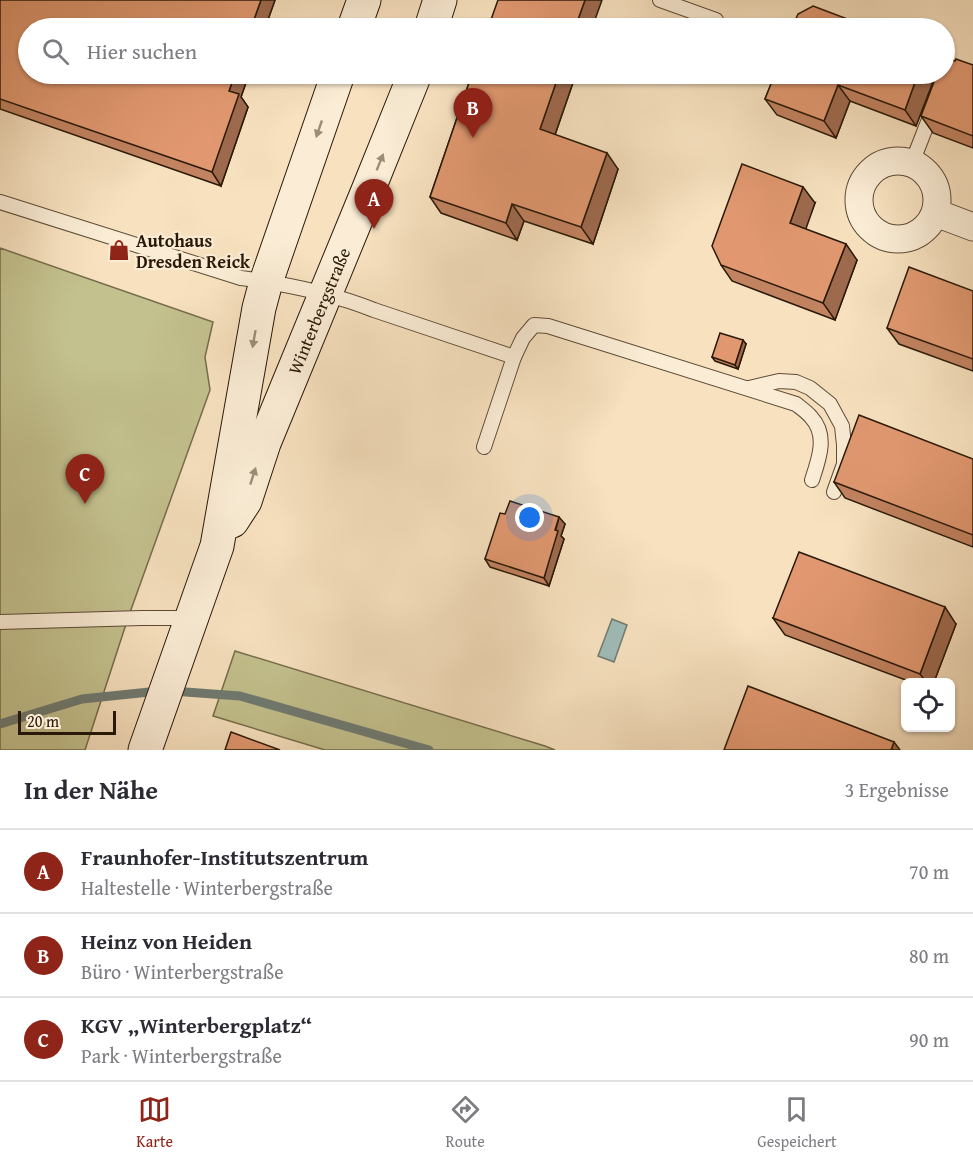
<!DOCTYPE html>
<html lang="de">
<meta charset="utf-8">
<style>
body{margin:0;font-family:"Gentium Book Plus",serif;background:#f7f7f7;color:#2b2b33}
.controls{position:absolute;right:18px;bottom:18px;display:grid;overflow:hidden;border-radius:9px;box-shadow:0 2px 4px #0004}
.controls button{width:54px;height:54px;display:grid;place-items:center;padding:0;border:0;border-bottom:2px solid #e1e1e2;background:#fff;color:#2b2b33;font:30px sans-serif}
.scale{position:absolute;left:18px;bottom:15px;width:98px;box-sizing:border-box;padding-left:6px;border:3px solid #2a1908;border-top:0;font-size:16px;line-height:21px;white-space:nowrap;color:#2a1908;-webkit-text-stroke:4px #faecd5;paint-order:stroke}
.you{position:absolute;left:530px;top:518px;width:21px;height:21px;margin:-15px;border:4px solid #fff;border-radius:50%;background:#1a73e8;box-shadow:0 0 0 9px #1a73e833}
.badge{display:grid;place-items:center;width:39px;height:39px;border-radius:50%;background:#8f2418;color:#fff;font-size:20px;font-weight:700}
.pin{position:absolute;translate:-50% -50px;filter:drop-shadow(0 2px 3px #0008)}
.pin::after{content:'';position:absolute;top:32px;width:21px;height:18px;background:inherit;clip-path:polygon(0 0,100% 0,50% 100%)}
.list{margin:0;padding:0;list-style:none}
h2{display:flex;justify-content:space-between;align-items:center;height:78px;margin:0;padding:0 24px;font-size:26px}
h2 small{font-size:20px;font-weight:400;color:#7c7c81}
.list li{display:grid;grid-template-columns:39px 1fr auto;gap:18px;align-items:center;box-sizing:border-box;height:84px;padding:0 24px;border-top:2px solid #e1e1e2}
.list b{display:block;font-size:22px;white-space:nowrap}
.list p{margin:0;font-size:20px;white-space:nowrap;color:#7c7c81}
.list em{font-size:20px;font-style:normal;color:#7c7c81}
.icon{flex:none;width:33px;height:33px;fill:none;stroke:currentColor;stroke-width:2;stroke-linecap:round;stroke-linejoin:round}
.map{position:relative;flex:none;width:973px;height:750px;overflow:hidden}
.search{position:absolute;background:#fff;box-shadow:0 2px 4px #0004;left:18px;right:18px;top:18px;height:66px;display:flex;align-items:center;gap:15px;box-sizing:border-box;padding:0 21px;border-radius:33px;color:#7c7c81;font-size:22px}
.sheet{height:330px;background:#fff}
nav{display:flex;justify-content:space-around;align-items:center;box-sizing:border-box;height:84px;border-top:2px solid #e1e1e2;background:#fff;font-size:16px;color:#7c7c81}
nav a{display:grid;justify-items:center;gap:3px}
nav .on{color:#8f2418}
.map>svg:first-child{display:block}
.green{fill:#c3c18e;stroke:#766d4b;stroke-width:1.5}
.water{fill:#9fbcb8;stroke:#707b72;stroke-width:1.5}
.lines{fill:none;stroke-linecap:round;stroke-linejoin:round}
.stream{stroke:#707b72;stroke-width:9}
.lane-casing{stroke:#5d4b36;stroke-width:16}
.street-casing{stroke:#5d4b36;stroke-width:29}
.secondary-casing{stroke:#2a1908;stroke-width:35}
.lane{stroke:#faecd5;stroke-width:14}
.street{stroke:#faecd5;stroke-width:27}
.secondary{stroke:#faecd5;stroke-width:33}
.wall{fill:#c28360;stroke:#2a1908;stroke-width:1.5}
.shaded-wall{fill:#9e6a4e;stroke:#2a1908;stroke-width:1.5}
.building{fill:#e19870;stroke:#2a1908;stroke-width:1.5}
.oneway{fill:#9c8d79}
.labels{text-anchor:middle;dominant-baseline:central;stroke-width:4.5;stroke-linejoin:round;paint-order:stroke}
.poi-label{font-size:18px;font-weight:bold;fill:#2a1908;stroke:#faecd5;text-anchor:start}
.street-label{font-size:18px;fill:#2a1908;stroke:#faecd5}
</style>
<div class="map">
<svg width="973" height="750" viewBox="0 0 973 750">
<rect width="100%" height="100%" fill="#f7e1bf"/>
<filter id="stains"><feTurbulence type="fractalNoise" baseFrequency=".00333" numOctaves="4"/><feColorMatrix values="0 0 0 0 .2 0 0 0 0 .09 0 0 0 0 .02 0 0 0 .5 -.17"/></filter>
<radialGradient id="worn" r=".72"><stop offset=".6" stop-color="#630" stop-opacity="0"/><stop offset="1" stop-color="#630" stop-opacity=".3"/></radialGradient>
<g class="green">
<polygon points="0,248 213,322 205,357 210,390 128,618 85,750 0,750"/>
<polygon points="235,651 545,746 555,750 325,750 213,716"/>
</g>
<polygon class="water" points="612,619 627,625 614,662 598,656"/>
<g class="lines">
<g class="stream">
<polyline points="172,691 240,696 429,750"/>
<polyline points="0,724 82,699 159,691"/>
</g>
<defs>
<g id="lane">
<polyline points="660,0 716,20"/>
<polyline points="912,163 933,109"/>
<path d="M0 202 241 278C286 284 332 293 374 310L514 357 484 447"/>
<path d="M514 357 523 338 534 325 548 326 796 404C801 408 807 412 811 417 828 435 819 459 812 480"/>
<polyline points="749,388 779,381 796,382 810,388 830,404 842,426 844,445 844,464 834,492"/>
<polyline points="0,622 142,618 191,618"/>
</g>
<g id="street">
<circle cx="898" cy="200" r="39"/>
<polyline points="936,213 973,227"/>
</g>
<g id="secondary">
<polyline points="354,28 364,0"/>
<polyline points="431,28 440,0"/>
<path id="s1" d="M232 521 245 501 264 443 367 193 415 74"/>
<polyline points="145,750 217,546 259,308 266,282 338,74"/>
</g>
</defs>
<use href="#lane" class="lane-casing"/>
<use href="#street" class="street-casing"/>
<use href="#secondary" class="secondary-casing"/>
<use href="#lane" class="lane"/>
<use href="#street" class="street"/>
<use href="#secondary" class="secondary"/>
</g>
<g class="wall">
<polygon points="0,0 275,0 265,28 28,28 28,74 249,74 241,97 248,107 221,186 0,109"/>
<polygon points="955,61 973,65 973,148 933,133 921,116"/>
<polygon points="472,74 576,74 555,135 618,169 593,244 524,221 517,240 441,213 430,197"/>
<polygon points="775,74 936,74 916,126 850,101 836,138 777,115 765,99"/>
<polygon points="815,203 805,229 857,260 835,320 732,281 721,265"/>
<polygon points="973,291 973,371 899,344 887,328"/>
<polygon points="746,344 738,369 715,361 712,357"/>
<polygon points="973,459 973,547 845,498 834,482"/>
<polygon points="505,514 565,524 561,536 564,539 549,586 490,567 485,559"/>
<polygon points="773,618 956,624 934,682 911,682 785,635"/>
</g>
<g class="shaded-wall">
<polygon points="261,0 275,0 265,28 251,28"/>
<polygon points="585,0 602,0 592,28 575,28"/>
<polygon points="235,74 249,74 241,97 248,107 221,186 212,172 229,91"/>
<polygon points="559,74 576,74 551,146 540,129"/>
<polygon points="918,74 936,74 916,126 905,110"/>
<polygon points="838,85 850,101 836,138 824,121"/>
<polygon points="607,153 618,169 593,244 581,227"/>
<polygon points="803,187 815,203 802,240 790,223"/>
<polygon points="512,204 524,221 517,240 506,223"/>
<polygon points="846,244 857,260 835,320 823,303"/>
<polygon points="743,340 746,344 738,369 735,365"/>
<polygon points="559,517 565,524 561,536 564,539 549,586 544,578"/>
<polygon points="945,607 956,624 934,682 926,682 920,674"/>
<polygon points="894,742 900,750 891,750"/>
</g>
<g class="building">
<polygon points="0,0 261,0 251,28 28,28 28,74 235,74 229,91 239,94 212,172 0,99"/>
<polygon points="498,0 585,0 575,28 488,28"/>
<polygon points="813,6 871,28 792,28 798,14"/>
<polygon points="945,57 955,61 956,59 973,65 973,136 921,116 937,74 945,74"/>
<polygon points="472,74 559,74 540,129 607,153 581,227 512,204 506,223 430,197"/>
<polygon points="775,74 918,74 905,110 838,85 824,121 765,99"/>
<polygon points="742,164 803,187 790,223 846,244 823,303 721,265 712,246"/>
<polygon points="909,267 973,291 973,359 887,328"/>
<polygon points="720,333 743,340 735,365 712,357"/>
<polygon points="859,415 973,459 973,535 834,482"/>
<polygon points="510,501 559,517 555,530 558,531 544,578 485,559 500,513 505,514"/>
<polygon points="799,552 945,607 920,674 773,618"/>
<polygon points="748,686 894,742 891,750 724,750"/>
<polygon points="231,732 280,750 225,750"/>
</g>
<defs><path id="oneway-solid" d="M-6-.8H1V-3.2L6.5 0L1 3.2V.8H-6Z" transform="scale(1.5)"/></defs>
<g class="oneway">
<use href="#oneway-solid" transform="translate(319 129) rotate(109)"/>
<use href="#oneway-solid" transform="translate(380 162) rotate(-68)"/>
<use href="#oneway-solid" transform="translate(254 339) rotate(100)"/>
<use href="#oneway-solid" transform="translate(253 476) rotate(-72)"/>
</g>
<defs>
<symbol id="shop-bare" viewBox="-9 -9 18 18"><path d="M-5-2.5h2.3a2.7 3.5 0 0 1 5.4 0H5L5.5 6h-11ZM-1.5-2.5h3a1.5 2.3 0 0 0-3 0Z" fill="#8f2418" stroke="#faecd5" stroke-width="2.5" paint-order="stroke"/></symbol>
</defs>
<g fill-rule="evenodd">
<use href="#shop-bare" x="104" y="235" width="30" height="30"/>
</g>
<g class="labels">
<g class="poi-label">
<text x="136" y="240">Autohaus<tspan x="136" dy="21">Dresden Reick</tspan></text>
</g>
<g class="street-label">
<text stroke="none"><textPath href="#s1" startOffset="228">Winterbergstraße</textPath></text>
</g>
</g>
<rect width="100%" height="100%" filter="url(#stains)"/>
<rect width="100%" height="100%" fill="url(#worn)"/>
</svg>
<div class="controls">
<button><svg class="icon" aria-label="locate" viewBox="0 0 24 24"><circle cx="12" cy="12" r="6"/><path d="M12 2v4M12 18v4M2 12h4M18 12h4"/></svg></button>
</div>
<div class="scale">20 m</div>
<div class="you"></div>
<div class="pin badge" style="left:374px;top:229px">A</div>
<div class="pin badge" style="left:473px;top:138px">B</div>
<div class="pin badge" style="left:85px;top:504px">C</div>
<div class="search"><svg class="icon" aria-label="search" viewBox="0 0 24 24"><circle cx="10" cy="10" r="6"/><path d="M15 15l6 6"/></svg>Hier suchen</div>
</div>
<section class="sheet">
<h2>In der Nähe<small>3 Ergebnisse</small></h2>
<ul class="list">
<li><span class="badge">A</span><div><b>Fraunhofer-Institutszentrum</b><p>Haltestelle · Winterbergstraße</p></div><em>70 m</em></li>
<li><span class="badge">B</span><div><b>Heinz von Heiden</b><p>Büro · Winterbergstraße</p></div><em>80 m</em></li>
<li><span class="badge">C</span><div><b>KGV „Winterbergplatz“</b><p>Park · Winterbergstraße</p></div><em>90 m</em></li>
</ul>
</section>
<nav>
<a class="on"><svg class="icon" aria-label="map" viewBox="0 0 24 24"><path d="M3 6l6-2 6 2 6-2v14l-6 2-6-2-6 2zM9 4v14M15 6v14"/></svg>Karte</a>
<a><svg class="icon" aria-label="directions" viewBox="0 0 24 24"><path d="M12 3l9 9-9 9-9-9zM9 14v-3h6M13 9l2 2-2 2"/></svg>Route</a>
<a><svg class="icon" aria-label="saved" viewBox="0 0 24 24"><path d="M7 4h10v16l-5-4-5 4z"/></svg>Gespeichert</a>
</nav>
